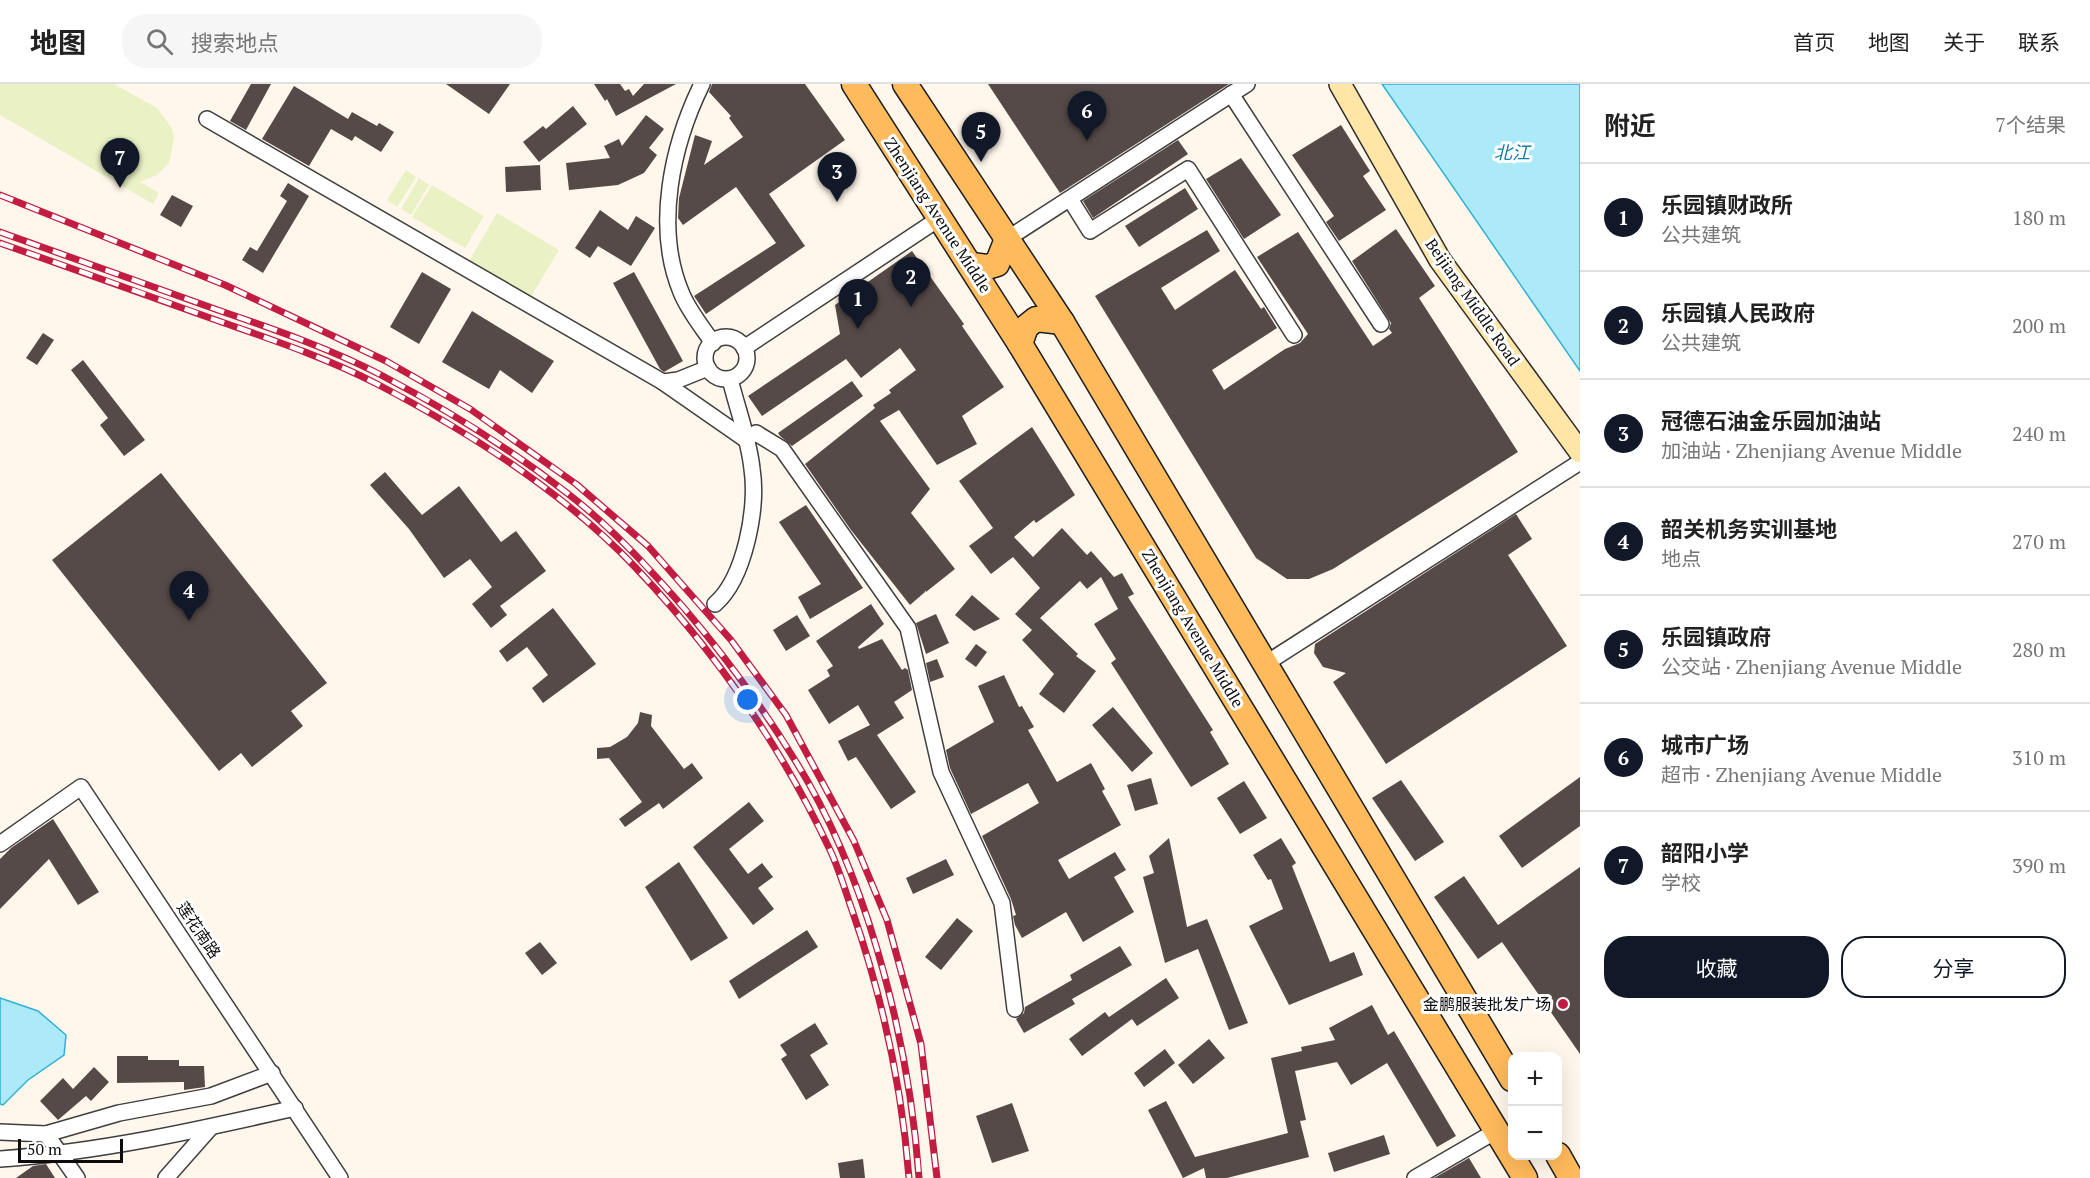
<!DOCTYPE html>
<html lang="zh">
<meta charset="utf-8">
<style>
body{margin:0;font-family:"PT Serif","Noto Sans SC",serif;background:#f6f6f6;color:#222}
.controls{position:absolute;right:18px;bottom:18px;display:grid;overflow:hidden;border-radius:12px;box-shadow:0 6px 24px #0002}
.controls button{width:54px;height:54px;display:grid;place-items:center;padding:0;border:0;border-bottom:2px solid #e0e0e0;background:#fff;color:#222;font:30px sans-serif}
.scale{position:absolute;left:18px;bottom:15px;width:105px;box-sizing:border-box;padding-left:6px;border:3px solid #0c0c0c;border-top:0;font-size:16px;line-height:21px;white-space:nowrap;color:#0c0c0c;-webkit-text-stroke:4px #fff;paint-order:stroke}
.you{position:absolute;left:748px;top:616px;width:21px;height:21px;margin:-15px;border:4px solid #fff;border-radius:50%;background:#1a73e8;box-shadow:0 0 0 9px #1a73e833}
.badge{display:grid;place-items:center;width:39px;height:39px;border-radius:50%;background:#111827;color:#fff;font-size:20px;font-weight:700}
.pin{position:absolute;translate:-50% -50px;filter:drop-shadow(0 2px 3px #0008)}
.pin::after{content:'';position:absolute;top:32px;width:21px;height:18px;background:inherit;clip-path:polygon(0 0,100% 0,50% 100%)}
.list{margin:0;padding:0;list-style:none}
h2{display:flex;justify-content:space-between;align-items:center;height:78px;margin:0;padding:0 24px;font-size:26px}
h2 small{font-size:20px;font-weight:400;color:#767676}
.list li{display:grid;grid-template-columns:39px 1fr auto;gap:18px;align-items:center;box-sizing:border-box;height:108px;padding:0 24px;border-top:2px solid #e0e0e0}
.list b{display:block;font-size:22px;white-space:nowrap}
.list p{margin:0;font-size:20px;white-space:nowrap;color:#767676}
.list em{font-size:20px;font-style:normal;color:#767676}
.actions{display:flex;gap:12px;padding:18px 24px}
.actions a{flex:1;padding:14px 0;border:2px solid #111827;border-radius:24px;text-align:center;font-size:21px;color:#111827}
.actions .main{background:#111827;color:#fff}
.icon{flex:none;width:33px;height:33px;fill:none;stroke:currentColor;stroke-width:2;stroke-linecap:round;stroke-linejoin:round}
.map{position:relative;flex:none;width:1580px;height:1094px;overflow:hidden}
header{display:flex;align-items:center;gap:36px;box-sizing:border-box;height:84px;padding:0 30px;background:#fff;border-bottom:2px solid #e0e0e0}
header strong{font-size:28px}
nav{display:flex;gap:33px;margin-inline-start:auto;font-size:21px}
.search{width:420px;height:54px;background:#f6f6f6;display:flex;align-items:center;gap:15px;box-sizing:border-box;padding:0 21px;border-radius:24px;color:#767676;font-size:22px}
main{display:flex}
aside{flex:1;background:#fff}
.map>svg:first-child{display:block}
.pitch{fill:#eaf2c5}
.water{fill:#aceafa;stroke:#2fb0d5;stroke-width:1.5}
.building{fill:#554a48}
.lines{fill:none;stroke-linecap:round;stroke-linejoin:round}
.street-casing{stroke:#3f3f3f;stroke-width:18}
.secondary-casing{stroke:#2e2e2e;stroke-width:24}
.primary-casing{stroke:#1d1d1d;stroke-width:27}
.street{stroke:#fff;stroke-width:15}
.secondary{stroke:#ffe5a6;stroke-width:21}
.primary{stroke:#ffba5b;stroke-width:24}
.rail-casing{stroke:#c31c42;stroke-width:7}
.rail{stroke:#fff;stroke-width:4.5;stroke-dasharray:14;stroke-linecap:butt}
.poi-dot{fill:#c31c42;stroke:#fff;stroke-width:2}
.labels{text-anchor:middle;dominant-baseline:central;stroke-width:6;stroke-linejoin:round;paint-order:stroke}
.street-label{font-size:16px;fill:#0c0c0c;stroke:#fff}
.poi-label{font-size:16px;fill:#0c0c0c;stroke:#fff;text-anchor:end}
.water-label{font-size:18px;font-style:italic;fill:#0f7ea4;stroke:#fff}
</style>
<header>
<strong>地图</strong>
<div class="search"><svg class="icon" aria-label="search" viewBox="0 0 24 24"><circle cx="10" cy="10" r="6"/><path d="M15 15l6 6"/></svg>搜索地点</div>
<nav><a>首页</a><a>地图</a><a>关于</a><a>联系</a></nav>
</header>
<main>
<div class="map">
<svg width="1580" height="1094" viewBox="0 0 1580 1094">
<rect width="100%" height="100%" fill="#fff7eb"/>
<g class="pitch">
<polygon points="0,0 114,0 157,24 171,43 174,52 171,71 169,79 157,91 140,98 159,109 153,120 0,31"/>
<polygon points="406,86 416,93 397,123 387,116"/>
<polygon points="419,94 429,101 411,131 401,125"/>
<polygon points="432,101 484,132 465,164 412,133"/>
<polygon points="497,129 559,166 531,213 469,177"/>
</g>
<g class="water">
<polygon points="1382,0 1580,0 1580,287"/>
<polygon points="0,914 38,927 66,951 64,971 28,996 3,1021 0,1020"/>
</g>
<g class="building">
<polygon points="251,0 271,0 246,46 230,37"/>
<polygon points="446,0 510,0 489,30"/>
<polygon points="594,0 620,0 625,7 629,5 633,12 644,0 676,0 616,32 607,15 605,17"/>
<polygon points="712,0 805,0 845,56 769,110 805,162 706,230 694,212 776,159 736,103 683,141 678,134 679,114 695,51 712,57 704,81 743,53 729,34 731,32 709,8"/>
<polygon points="988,0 1229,0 1060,109"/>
<polygon points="294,2 348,35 352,28 377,42 379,39 394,48 381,68 355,52 352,57 331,45 309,82 262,55"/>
<polygon points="573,22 587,40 539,78 523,58 543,42 546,45"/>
<polygon points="646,31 664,45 649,64 657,71 644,89 618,101 569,106 566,79 610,74 604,62 619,55 622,62"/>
<polygon points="1341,41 1370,87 1363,92 1386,126 1339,157 1326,138 1334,132 1292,71"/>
<polygon points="1178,56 1188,70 1093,134 1083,117"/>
<polygon points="1241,74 1281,131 1244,155 1206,95"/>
<polygon points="540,81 541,106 506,108 505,83"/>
<polygon points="288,99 309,112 263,189 242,176 250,163 257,167 287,117 280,112"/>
<polygon points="1185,104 1198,125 1139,163 1125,142"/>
<polygon points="172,111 193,122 181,143 160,131"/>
<polygon points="600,126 628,146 636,132 655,144 631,182 598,162 590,174 575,164"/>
<polygon points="1396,145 1435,202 1419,214 1518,368 1333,485 1309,495 1287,495 1256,474 1095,212 1207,146 1220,167 1161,204 1175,226 1235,186 1261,225 1264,223 1277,244 1212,286 1224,306 1285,265 1300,259 1308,250 1257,173 1298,148 1373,262 1392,249 1389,245 1391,239 1352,177"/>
<polygon points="912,167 964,240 962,242 1004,303 962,332 977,360 937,381 899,326 880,337 930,405 911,429 955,485 926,508 925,506 925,508 910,521 851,446 805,380 875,324 873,321 891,309 889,306 916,286 900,264 861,294 846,275 762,332 748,312 840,250 835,221"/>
<polygon points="422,188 451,205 419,260 390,243"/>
<polygon points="634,188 683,277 664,288 660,285 613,199"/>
<polygon points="472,227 554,277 532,309 500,286 489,305 442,278"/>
<polygon points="43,249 54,256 37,281 26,274"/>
<polygon points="83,276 145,356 124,372 100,341 108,334 71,286"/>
<polygon points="852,297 863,312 792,362 780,352 778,349"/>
<polygon points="1032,343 1075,411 1036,439 1034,436 1014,453 1033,473 1062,444 1087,471 1091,467 1114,493 1122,489 1134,510 1128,513 1213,646 1210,648 1229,680 1191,703 1111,579 1116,575 1094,540 1118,525 1101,493 1087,505 1080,497 1040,534 1078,570 1076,572 1096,587 1064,629 1039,610 1054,590 1022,556 1032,546 1015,530 1040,504 1013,473 991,490 969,462 993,444 959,397"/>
<polygon points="385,388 422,431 459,402 501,458 516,447 546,487 500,522 507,531 491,544 472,520 492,503 470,475 444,494 409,445 370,401"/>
<polygon points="161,389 327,599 291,627 303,642 252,683 241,669 219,687 52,476"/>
<polygon points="806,421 863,504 810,535 798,513 821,500 779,438"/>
<polygon points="1516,430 1532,455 1508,471 1567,562 1386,680 1333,598 1346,589 1323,583 1314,569 1315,560"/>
<polygon points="972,511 1000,535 974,547 955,531"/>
<polygon points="871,520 884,540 858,563 859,565 882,555 902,586 905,584 908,586 912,606 894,618 904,634 877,651 916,708 891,725 856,673 848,677 838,657 870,641 858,621 829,640 808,606 830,592 827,586 833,582 816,557"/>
<polygon points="553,524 596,580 543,619 532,604 548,591 527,563 507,578 499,567"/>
<polygon points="936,530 949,559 926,570 916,539"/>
<polygon points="797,531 810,552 786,567 773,546"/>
<polygon points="976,560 987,568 976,583 965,575"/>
<polygon points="937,575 944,593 930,598 926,579"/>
<polygon points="1004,591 1019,623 1022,622 1034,643 1028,646 1057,698 1091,679 1105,705 1102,707 1121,741 1058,776 1069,795 1115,768 1126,786 1114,793 1134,828 1083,858 1066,828 1022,854 1015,841 1013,832 1016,831 1011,815 982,752 1039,719 1028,699 971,730 950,684 946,666 994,638 978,602"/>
<polygon points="1113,623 1153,669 1132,688 1092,641"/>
<polygon points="640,628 652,631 651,642 684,685 692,679 703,694 663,725 659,719 625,743 619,735 642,718 609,674 597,675 597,664 610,663 627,653 638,639"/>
<polygon points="1580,693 1580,742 1522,784 1499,752"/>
<polygon points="1151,694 1158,720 1135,727 1127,701"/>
<polygon points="1401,696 1444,758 1415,777 1372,714"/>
<polygon points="1244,697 1267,734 1240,750 1217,714"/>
<polygon points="749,718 764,737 729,765 748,790 762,779 773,793 758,804 774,825 753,841 693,763"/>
<polygon points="53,735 99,808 78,821 49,775 0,825 0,775 11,764"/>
<polygon points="1169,754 1187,843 1207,835 1248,939 1229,946 1198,865 1165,879 1143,793 1154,789 1149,772"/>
<polygon points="1281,754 1296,779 1292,782 1330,878 1354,868 1363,891 1289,921 1249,842 1283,825 1271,795 1268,796 1253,771"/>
<polygon points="946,775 954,791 913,810 906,794"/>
<polygon points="679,778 728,854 691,877 645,803"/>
<polygon points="1580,783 1580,970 1502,858 1478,875 1434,813 1464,792 1498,841"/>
<polygon points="957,834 973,847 941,886 925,873"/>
<polygon points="807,846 818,863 739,915 729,897"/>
<polygon points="540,858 557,879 542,891 525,869"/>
<polygon points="1120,862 1132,881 1072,915 1075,920 1024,949 1016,935 1024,929 1025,923 1072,896 1070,891"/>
<polygon points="1166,894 1179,914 1137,942 1132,935 1082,972 1069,955 1105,928 1109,933"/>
<polygon points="1372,921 1388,951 1394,947 1456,1052 1437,1063 1387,979 1351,1001 1337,978 1295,987 1306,1036 1300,1037 1309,1073 1227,1094 1206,1094 1204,1084 1183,1094 1148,1026 1166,1017 1195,1073 1288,1049 1271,974 1302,967 1301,963 1335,956 1329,944"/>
<polygon points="815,939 828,960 810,971 829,1001 806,1016 781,975 787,971 780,961"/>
<polygon points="1209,955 1225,974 1193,1000 1178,981"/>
<polygon points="1165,965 1175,979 1144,1003 1134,989"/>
<polygon points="117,972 148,972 148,976 179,976 179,982 204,982 205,1003 184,1006 184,998 117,999"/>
<polygon points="94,983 109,998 91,1017 86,1012 58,1036 40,1017 63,994 73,1005"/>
<polygon points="1012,1019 1029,1067 992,1079 976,1032"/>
<polygon points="1384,1051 1390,1070 1334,1088 1328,1069"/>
<polygon points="1469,1074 1481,1094 1434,1094"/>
<polygon points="863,1075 865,1094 840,1094 838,1079"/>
<polygon points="46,1080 55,1094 16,1094 33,1082"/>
</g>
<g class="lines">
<defs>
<g id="street">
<path d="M702 0C672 61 654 143 681 208 688 226 702 243 713 259"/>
<polyline points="1231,10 1381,240"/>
<polyline points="207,35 663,298 678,296 708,284"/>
<polyline points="1070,115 1090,147 1188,85 1294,251"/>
<polyline points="1007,155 1247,0"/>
<circle cx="726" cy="274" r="21"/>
<polyline points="744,264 940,134"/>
<polyline points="663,298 745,355 756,349 782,365 908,544 941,688 1002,819 1015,925"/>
<path d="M715 520C745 494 758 423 752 385 749 355 737 324 730 295"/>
<polyline points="1265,580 1580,378"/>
<polyline points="0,760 81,703 340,1094"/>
<polyline points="0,1048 46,1050 119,1029 211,1012 272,989"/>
<polyline points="46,1050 77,1094"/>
<path d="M0 1075C100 1068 198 1046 295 1024"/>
<polyline points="166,1094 211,1043"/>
<polyline points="1415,1094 1496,1047"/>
</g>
<polyline id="secondary" points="1340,0 1440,176 1580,368"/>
<g id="primary">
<polyline points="854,0 1020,260 1525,1094"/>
<polyline points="905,0 1062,238 1512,995"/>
<polyline points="971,181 987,183 997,180 1007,155"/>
<polyline points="1020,260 1026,243 1036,235 1062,238"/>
<polyline points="1558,1071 1571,1094"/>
</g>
</defs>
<use href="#street" class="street-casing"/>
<use href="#secondary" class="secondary-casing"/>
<use href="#primary" class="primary-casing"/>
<use href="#street" class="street"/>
<use href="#secondary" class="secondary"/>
<use href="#primary" class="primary"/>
<defs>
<g id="rail">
<polyline points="0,111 225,201 386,277 470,325 576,400 648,462 731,556 786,631 854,757 887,836 921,960 937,1094"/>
<path d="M0 148C72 174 143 199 215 225 270 244 329 264 381 291 446 325 509 364 567 409 611 443 648 483 684 524 730 578 772 636 808 698 872 811 910 965 919 1094"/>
<path d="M0 159C71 184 142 209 213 235 267 254 325 273 377 300 467 347 564 408 635 483 714 566 781 662 830 766 839 785 845 806 852 826 882 912 902 1003 909 1094"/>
</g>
</defs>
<use href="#rail" class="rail-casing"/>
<use href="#rail" class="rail"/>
</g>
<circle class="poi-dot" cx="1563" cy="920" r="6"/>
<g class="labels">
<g class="street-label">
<text transform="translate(938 131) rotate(57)">Zhenjiang Avenue Middle</text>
<text transform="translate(1473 218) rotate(55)">Beijiang Middle Road</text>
<text transform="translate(1193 544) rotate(59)">Zhenjiang Avenue Middle</text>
<text transform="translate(199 846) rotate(56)">莲花南路</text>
</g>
<g class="poi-label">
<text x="1551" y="920">金鹏服装批发广场</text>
</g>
<g class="water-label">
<text x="1512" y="68">北江</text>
</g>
</g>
</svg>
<div class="controls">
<button>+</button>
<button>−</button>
</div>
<div class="scale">50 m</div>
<div class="you"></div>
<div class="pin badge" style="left:858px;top:245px">1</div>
<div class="pin badge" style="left:911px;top:223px">2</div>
<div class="pin badge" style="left:837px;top:118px">3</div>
<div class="pin badge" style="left:189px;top:537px">4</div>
<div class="pin badge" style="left:981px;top:78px">5</div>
<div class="pin badge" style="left:1087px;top:57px">6</div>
<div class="pin badge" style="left:120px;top:104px">7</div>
</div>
<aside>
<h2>附近<small>7个结果</small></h2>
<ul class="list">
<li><span class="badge">1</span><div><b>乐园镇财政所</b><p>公共建筑</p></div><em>180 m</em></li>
<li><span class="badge">2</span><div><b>乐园镇人民政府</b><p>公共建筑</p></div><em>200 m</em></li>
<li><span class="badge">3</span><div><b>冠德石油金乐园加油站</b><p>加油站 · Zhenjiang Avenue Middle</p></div><em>240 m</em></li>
<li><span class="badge">4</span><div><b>韶关机务实训基地</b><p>地点</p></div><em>270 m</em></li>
<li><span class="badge">5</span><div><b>乐园镇政府</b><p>公交站 · Zhenjiang Avenue Middle</p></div><em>280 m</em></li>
<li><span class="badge">6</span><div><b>城市广场</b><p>超市 · Zhenjiang Avenue Middle</p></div><em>310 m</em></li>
<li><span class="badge">7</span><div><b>韶阳小学</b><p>学校</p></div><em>390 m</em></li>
</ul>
<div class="actions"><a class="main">收藏</a><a>分享</a></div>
</aside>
</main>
